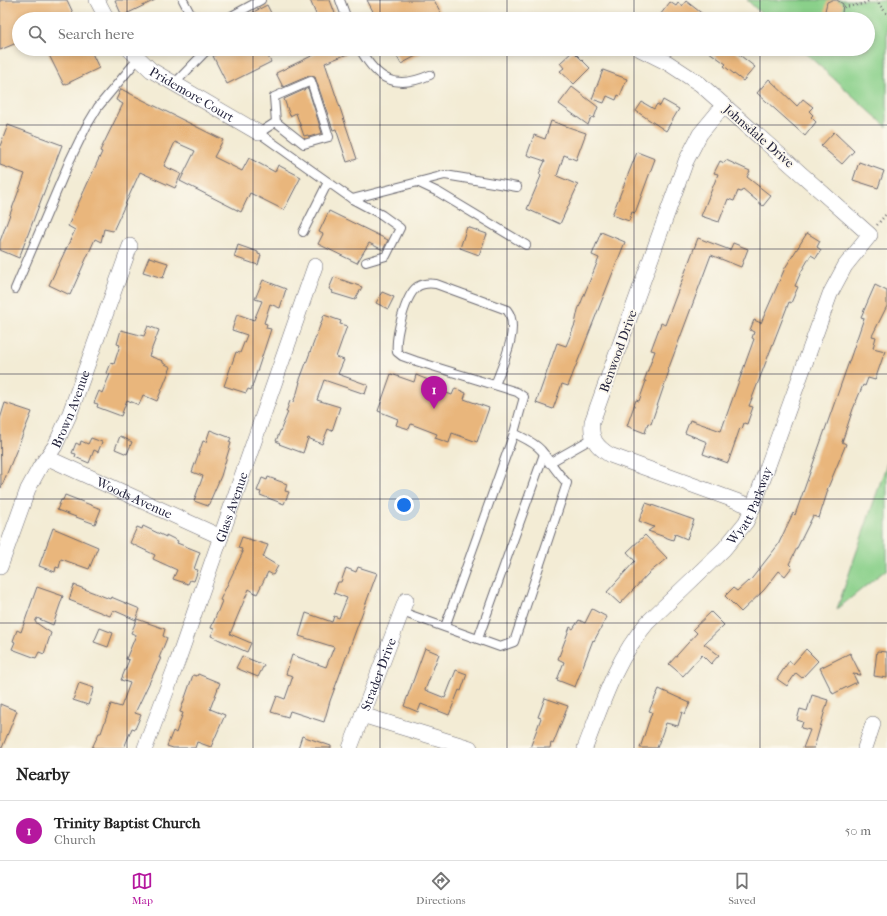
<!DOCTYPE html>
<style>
body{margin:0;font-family:"IM FELL French Canon",serif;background:#f2f2f2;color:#222}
.you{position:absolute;left:404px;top:505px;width:14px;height:14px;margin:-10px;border:3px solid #fff;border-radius:50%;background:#1a73e8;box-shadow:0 0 0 6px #1a73e833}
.badge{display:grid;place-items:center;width:26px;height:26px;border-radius:50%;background:#b5179e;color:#fff;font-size:13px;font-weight:700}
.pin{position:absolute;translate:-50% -33px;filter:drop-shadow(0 1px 2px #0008)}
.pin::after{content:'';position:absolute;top:21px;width:14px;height:12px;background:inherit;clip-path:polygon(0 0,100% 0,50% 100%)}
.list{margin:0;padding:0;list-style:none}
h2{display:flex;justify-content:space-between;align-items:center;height:52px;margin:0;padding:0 16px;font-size:17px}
h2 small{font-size:13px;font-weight:400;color:#767676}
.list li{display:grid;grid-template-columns:26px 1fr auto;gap:12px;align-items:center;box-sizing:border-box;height:60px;padding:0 16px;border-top:1px solid #e0e0e0}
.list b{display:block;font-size:15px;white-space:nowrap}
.list p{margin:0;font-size:13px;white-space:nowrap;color:#767676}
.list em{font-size:13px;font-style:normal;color:#767676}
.icon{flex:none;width:22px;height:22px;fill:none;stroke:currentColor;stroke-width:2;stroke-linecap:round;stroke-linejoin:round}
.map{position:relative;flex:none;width:887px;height:748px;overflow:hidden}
.search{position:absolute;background:#fff;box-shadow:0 2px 6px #0003;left:12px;right:12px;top:12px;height:44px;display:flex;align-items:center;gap:10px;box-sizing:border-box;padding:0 14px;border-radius:22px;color:#767676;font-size:15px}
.sheet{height:112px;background:#fff}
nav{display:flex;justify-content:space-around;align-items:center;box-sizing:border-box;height:56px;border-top:1px solid #e0e0e0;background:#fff;font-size:11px;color:#767676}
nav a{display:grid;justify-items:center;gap:2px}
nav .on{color:#b5179e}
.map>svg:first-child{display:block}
.green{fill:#8ad08a;stroke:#567962}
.building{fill:#e9b67b}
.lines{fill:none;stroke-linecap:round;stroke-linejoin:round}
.lane-casing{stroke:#6b6971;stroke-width:10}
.street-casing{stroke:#6b6971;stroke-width:16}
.path{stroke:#6b6971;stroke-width:2.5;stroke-dasharray:1 3;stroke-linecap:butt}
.lane{stroke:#fff;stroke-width:8}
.street{stroke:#fff;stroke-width:15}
.grid{fill:none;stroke:#22223b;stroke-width:1;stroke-opacity:0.55}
.labels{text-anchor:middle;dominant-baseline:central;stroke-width:3.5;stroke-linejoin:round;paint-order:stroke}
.street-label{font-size:13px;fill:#22223b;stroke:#fbf7ec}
</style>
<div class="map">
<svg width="887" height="748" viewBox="0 0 887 748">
<rect width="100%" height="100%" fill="#fbf7ec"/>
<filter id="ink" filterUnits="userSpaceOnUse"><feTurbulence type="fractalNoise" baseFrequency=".025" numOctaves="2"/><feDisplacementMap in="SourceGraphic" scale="8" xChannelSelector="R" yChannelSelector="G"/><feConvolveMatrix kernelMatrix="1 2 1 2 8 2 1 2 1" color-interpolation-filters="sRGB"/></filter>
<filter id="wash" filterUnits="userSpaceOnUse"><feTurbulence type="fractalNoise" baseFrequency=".012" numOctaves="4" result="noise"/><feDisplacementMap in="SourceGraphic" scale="16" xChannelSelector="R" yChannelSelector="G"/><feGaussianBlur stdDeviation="0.9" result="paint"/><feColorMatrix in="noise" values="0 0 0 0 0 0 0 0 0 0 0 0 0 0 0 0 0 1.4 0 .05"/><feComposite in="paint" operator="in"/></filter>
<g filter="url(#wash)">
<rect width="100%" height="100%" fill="#f3ecd5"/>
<g class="green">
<polygon points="747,0 887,0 887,127 801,49 868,49 868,19 767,19"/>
<polygon points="887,463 887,569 837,609"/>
</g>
<g id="blocks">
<g class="building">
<polygon points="0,0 67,0 76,19 19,19 19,42 0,50"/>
<polygon points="115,0 155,0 122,16"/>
<polygon points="310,0 330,0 337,19 318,19"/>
<polygon points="367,0 434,0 444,19 377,19"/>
<polygon points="832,0 837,0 843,4 842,13 833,17 825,11 827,2"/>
<polygon points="686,1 709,19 657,19 670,2 676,6 678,3 682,6"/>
<polygon points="267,5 274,19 240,19"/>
<polygon points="46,49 90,49 99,68 64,85"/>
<polygon points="228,49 264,49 271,62 227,84 213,56"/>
<polygon points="326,49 355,49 355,51 325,63 357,159 347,162 336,129 333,130 315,77 309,76 283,87 276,73"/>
<polygon points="393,49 429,49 401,64"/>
<polygon points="705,49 732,49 755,67 743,81 724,66 726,64"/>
<polygon points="573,51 590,68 574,84 560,71 564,68 560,63"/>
<polygon points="603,70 627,79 620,96 618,95 616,100 607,96 604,103 592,99"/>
<polygon points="769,79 797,106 803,99 813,107 809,111 813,115 811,117 816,122 805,136 757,93"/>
<polygon points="572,87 598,107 594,118 591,117 588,125 559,104"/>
<polygon points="308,88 322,133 309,137 308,135 304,136 296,113 290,116 284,99"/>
<polygon points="121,89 223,140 214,157 242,171 249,158 275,172 278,165 301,177 284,210 250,193 241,212 180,181 195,151 175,142 164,166 181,174 175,188 140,172 113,231 104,229 101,242 95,239 70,295 49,285 75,230 68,226 102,152 100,151 123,104 116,100"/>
<polygon points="663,100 679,109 666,131 636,111 642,102 654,109 657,104 660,106"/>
<polygon points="551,121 586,133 576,160 564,155 557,176 578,185 560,224 527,209 541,176 539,174 545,161 527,155 534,135 545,139"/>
<polygon points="8,125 62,145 19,258 0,250 0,241 25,174 0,165 0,146"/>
<polygon points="834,132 854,151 842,164 821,146"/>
<polygon points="637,152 655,159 635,213 632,212 629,221 612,215"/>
<polygon points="726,160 750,171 747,177 771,196 763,206 743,189 741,192 738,191 734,201 728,199 719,222 701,216 718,174 714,173 720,161 724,163"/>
<polygon points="859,162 884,171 878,188 853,180"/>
<polygon points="329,211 388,240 383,250 369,243 357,263 318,244 323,234 319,232"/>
<polygon points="467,227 487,234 479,255 460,248"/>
<polygon points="601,232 625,242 568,386 562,384 553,409 536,403 557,343 566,346 575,324 578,310 599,258 592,255"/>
<polygon points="807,233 820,241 817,247 821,250 816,258 811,255 801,272 795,286 798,287 791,303 789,302 749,406 753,407 747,424 744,423 742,429 740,428 728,463 703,454 707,442 685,433 690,420 721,431 754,339 752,338 754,332 750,330 754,320 761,323 785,268"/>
<polygon points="698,238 730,250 733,243 748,249 741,267 711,255 668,370 669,371 651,424 648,423 645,433 627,426 636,400 639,401 646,381 644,381 655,351 651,350 661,323 665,325"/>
<polygon points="238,245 258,252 258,254 261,255 258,265 234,257"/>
<polygon points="149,257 168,263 163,278 143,272"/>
<polygon points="334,277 362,287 355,300 332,293 333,291 329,289"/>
<polygon points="263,280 286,289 280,308 270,304 264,323 267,324 266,328 271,329 251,390 248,389 246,393 224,386 236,352 240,353 247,335 232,330 237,314 254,320 262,301 255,299"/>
<polygon points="875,285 887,291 887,306 872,336 876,337 873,348 885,351 875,380 868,378 865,386 863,385 853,409 842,442 846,444 827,490 828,490 819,518 813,516 789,564 792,567 785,576 779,571 764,590 741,612 725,596 733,588 737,591 748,581 749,582 778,545 793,513 795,515 851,356 864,318 861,317"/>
<polygon points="382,292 394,297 388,309 376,303"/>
<polygon points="324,315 341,321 340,324 347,326 336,357 344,360 338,374 368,385 365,394 324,380 317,400 340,407 332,431 328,429 322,444 308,438 303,453 279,444 280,443 276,441 288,412 286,412 290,401 293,402 297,393 300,382 299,382"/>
<polygon points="148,326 159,330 149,356 163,361 163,363 171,367 157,401 143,395 139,405 127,400 121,416 97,407 98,404 94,403 99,391 102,393 110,374 107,373 111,363 114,364 120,345 117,344 121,330 144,336"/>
<polygon points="391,374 414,382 416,375 428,380 426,386 452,395 455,388 466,393 464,399 489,408 477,442 452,433 449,443 435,438 437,434 411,424 409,429 396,425 398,419 378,411"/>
<polygon points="5,403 32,412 1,488 0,419"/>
<polygon points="210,430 231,438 229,442 231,443 221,476 208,506 194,501 203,476 192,472 203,441 206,442"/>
<polygon points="120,436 132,442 127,454 115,449"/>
<polygon points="91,438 102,442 98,452 94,450 89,463 75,457 76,454 72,453 76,443 80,445 81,441 88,444"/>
<polygon points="268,477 287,484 285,491 289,492 284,504 260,495 261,492 257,491 262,478 267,480"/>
<polygon points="65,495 101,509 95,524 57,510 61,500 63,500"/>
<polygon points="646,503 694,520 687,539 675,534 673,540 648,531 654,527 639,521"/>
<polygon points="143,526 166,537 166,535 178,541 177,543 200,552 194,569 198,570 194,581 190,580 188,584 173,579 177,570 153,559 155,555 130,543 137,527 142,529"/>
<polygon points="53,528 98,547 89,569 61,559 59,568 56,567 55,572 39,566"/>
<polygon points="645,535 667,558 648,574 620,604 607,592 635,561 627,552"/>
<polygon points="242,537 268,545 263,557 278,566 273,575 268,572 257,594 249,589 230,634 251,643 247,652 211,636 214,629 211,628 222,601 220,600 243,552 241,552 242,549 238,548"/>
<polygon points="358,567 377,573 330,701 324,722 290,711 288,717 271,712 277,696 285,699 293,676 286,674 292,655 326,667 334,647 299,636 306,613 332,622 334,616 339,618 347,598 334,593 338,582 341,582 346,568 356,572"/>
<polygon points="74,585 110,599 111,597 140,609 136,620 113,610 110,616 69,600"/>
<polygon points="37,587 63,596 53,625 37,618 35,622 51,633 44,654 39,652 36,658 12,649 15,642 13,641 17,630 21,632"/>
<polygon points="592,609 607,617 594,641 593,640 575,687 557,680 564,662 558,659 570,627 573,629 579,620 585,623"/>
<polygon points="711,612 724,625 704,644 719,655 711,664 702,655 683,676 669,664 697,633 693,629"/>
<polygon points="137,619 165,629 163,636 167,638 159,658 161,658 135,713 141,715 135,729 132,728 124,748 92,748 99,733 101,733 111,704 121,707 130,683 121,680 129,660 126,659 136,635 131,633"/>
<polygon points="100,628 113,633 108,647 94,642"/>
<polygon points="425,648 439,654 425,690 445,698 456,670 467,674 461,691 459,690 449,715 421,704 418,712 404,706"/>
<polygon points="806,649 818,661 802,678 796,673 787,686 777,679 789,661 793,664"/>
<polygon points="877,651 887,652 887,678 874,676"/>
<polygon points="850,653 861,675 853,674 857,682 833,694 820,668"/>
<polygon points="242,656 264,665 258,677 236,668"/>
<polygon points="198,674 220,683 210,709 225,715 211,747 197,742 195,748 173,748 167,746 173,731 176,733 183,713 180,712 193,675 197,676"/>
<polygon points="79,683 94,688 88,705 73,700"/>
<polygon points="659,689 690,703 685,714 682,712 678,726 666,723 657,748 640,748 652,712 649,711"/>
<polygon points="812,695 828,700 814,748 803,748 810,730 801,728 803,722 797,720 800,709 807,711"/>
<polygon points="545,698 568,706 553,744 551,743 550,748 530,748 541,718 538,717"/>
<polygon points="0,704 17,711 2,748 0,748"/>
<polygon points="302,736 331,746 331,748 298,748"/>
</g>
</g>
</g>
<g filter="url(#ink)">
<use href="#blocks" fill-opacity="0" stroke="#6b6971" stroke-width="1"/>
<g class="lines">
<defs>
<g id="lane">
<polyline points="183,0 193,19"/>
<polyline points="340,0 347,19"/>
<polyline points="226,19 261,0"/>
<path d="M360 49C378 81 396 90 430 75"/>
<polyline points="174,84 208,49"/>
<polyline points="276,122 274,97 311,81 329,137 304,144 276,122 259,133 352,199 382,215 400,228 386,256 366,262"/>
<polyline points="417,182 438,192 526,245"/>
<polyline points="352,199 445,175 517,187"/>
<polyline points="303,232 328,182"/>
<polyline points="15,289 70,160 86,127 98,107 138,59"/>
<polyline points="549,463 593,438"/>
<path d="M402 612 500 647 514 642 567 483C557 473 550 461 541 450 534 442 523 438 514 433"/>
<path d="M445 627 514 433 524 397 517 392 416 361 402 356 397 352C395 337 405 296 417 287 423 283 429 283 436 284L507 310C521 327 502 366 495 385"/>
<polyline points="478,639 544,454"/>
</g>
<g id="street">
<polyline points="97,0 107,19"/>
<path id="s1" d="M129 49 151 70 259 133"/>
<path d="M724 105 700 134 686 161 592 422C590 439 597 447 610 455L753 507"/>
<path id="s2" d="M48 458 221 537"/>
<path id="s3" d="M0 567 28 489 40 467 55 446 70 413 130 246"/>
<polyline points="362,715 470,748"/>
<path id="s4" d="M145 748 178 660 315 266"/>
<path id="s5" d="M350 748 406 600"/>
<path id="s6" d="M585 748C602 704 616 659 647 623L724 549 746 522 753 507 830 294 845 266 870 235 700 84 668 63 640 49"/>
<polyline points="865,748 873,724"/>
</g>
</defs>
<use href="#lane" class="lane-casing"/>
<use href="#street" class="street-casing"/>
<g class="path">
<polyline points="876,0 887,14"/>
<polyline points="844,7 863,4 870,0"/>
<polyline points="877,225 887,213"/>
</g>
<use href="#lane" class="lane"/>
<use href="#street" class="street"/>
</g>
</g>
<path class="grid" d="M127 0V19M253 0V19M380 0V19M507 0V19M634 0V19M760 0V19M127 49V748M253 49V748M380 49V748M507 49V748M634 49V748M760 49V748M0 125H887M0 249H887M0 374H887M0 499H887M0 623H887"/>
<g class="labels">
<g class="street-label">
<text stroke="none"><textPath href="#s1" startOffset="78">Pridemore Court</textPath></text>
<text transform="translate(759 136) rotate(41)">Johnsdale Drive</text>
<text transform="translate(618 351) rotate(-70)">Benwood Drive</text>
<text stroke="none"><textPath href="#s3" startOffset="174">Brown Avenue</textPath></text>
<text stroke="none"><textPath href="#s2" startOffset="95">Woods Avenue</textPath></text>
<text stroke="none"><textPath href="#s6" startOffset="298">Wyatt Parkway</textPath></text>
<text stroke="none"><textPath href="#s4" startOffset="256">Glass Avenue</textPath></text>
<text stroke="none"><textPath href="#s5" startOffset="79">Strader Drive</textPath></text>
</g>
</g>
</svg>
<div class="you"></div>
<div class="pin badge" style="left:434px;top:409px">1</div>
<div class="search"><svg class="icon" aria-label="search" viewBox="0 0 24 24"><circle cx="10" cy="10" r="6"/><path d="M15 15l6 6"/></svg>Search here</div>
</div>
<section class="sheet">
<h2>Nearby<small></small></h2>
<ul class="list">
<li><span class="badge">1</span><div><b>Trinity Baptist Church</b><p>Church</p></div><em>50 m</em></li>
</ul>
</section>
<nav>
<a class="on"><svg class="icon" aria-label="map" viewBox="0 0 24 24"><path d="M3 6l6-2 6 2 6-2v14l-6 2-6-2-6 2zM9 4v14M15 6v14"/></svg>Map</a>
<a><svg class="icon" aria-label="directions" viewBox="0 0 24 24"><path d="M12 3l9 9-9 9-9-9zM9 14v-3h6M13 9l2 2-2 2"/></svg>Directions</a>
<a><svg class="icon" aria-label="saved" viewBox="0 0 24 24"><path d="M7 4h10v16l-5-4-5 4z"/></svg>Saved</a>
</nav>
